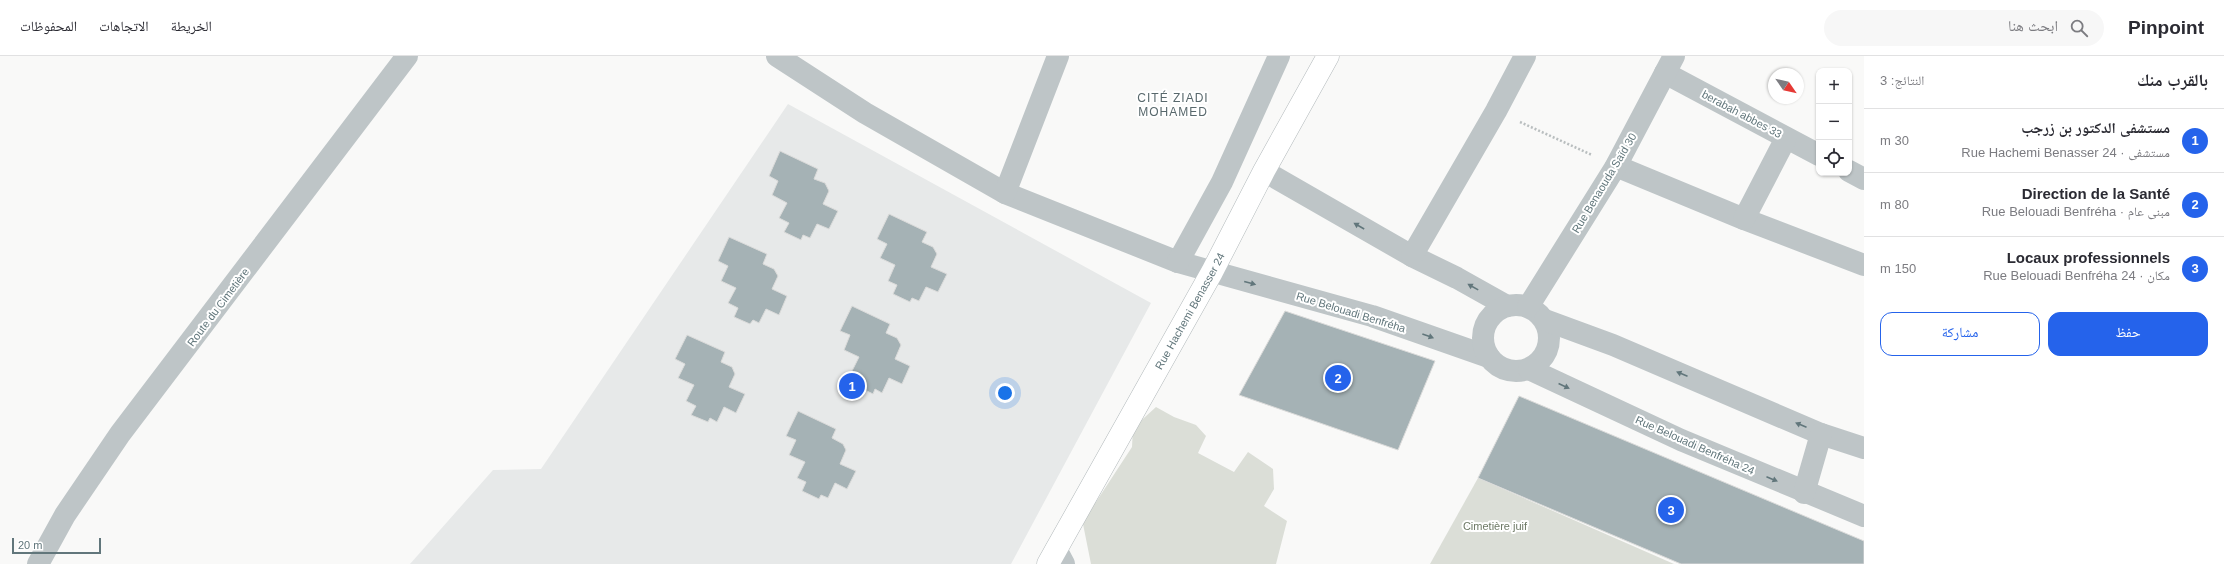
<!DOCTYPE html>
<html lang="ar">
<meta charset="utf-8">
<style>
body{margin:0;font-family:Arial,"Noto Naskh Arabic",sans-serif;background:#f7f7f7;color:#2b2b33;direction:rtl}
.controls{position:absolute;right:12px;top:12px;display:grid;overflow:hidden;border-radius:8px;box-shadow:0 1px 3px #0004}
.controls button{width:36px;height:36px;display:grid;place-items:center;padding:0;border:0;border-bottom:1px solid #e1e1e2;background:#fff;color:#2b2b33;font:20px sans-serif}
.compass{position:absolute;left:1768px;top:12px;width:36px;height:36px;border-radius:50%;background:#fff;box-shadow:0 1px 3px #0004;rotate:124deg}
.scale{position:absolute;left:12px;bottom:10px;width:89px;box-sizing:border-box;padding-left:4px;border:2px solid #61767b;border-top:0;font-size:11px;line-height:14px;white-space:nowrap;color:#61767b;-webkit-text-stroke:3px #fff;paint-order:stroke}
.you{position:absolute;left:1005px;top:337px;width:14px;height:14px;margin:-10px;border:3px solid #fff;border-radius:50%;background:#1a73e8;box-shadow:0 0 0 6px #1a73e833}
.badge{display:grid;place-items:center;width:26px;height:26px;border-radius:50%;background:#2563eb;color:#fff;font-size:13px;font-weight:700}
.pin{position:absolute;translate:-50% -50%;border:2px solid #fff;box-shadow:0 1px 4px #0006}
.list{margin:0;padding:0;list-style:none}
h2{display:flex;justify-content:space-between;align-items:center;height:52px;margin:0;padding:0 16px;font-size:17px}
h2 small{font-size:13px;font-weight:400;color:#7c7c81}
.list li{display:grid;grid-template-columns:26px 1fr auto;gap:12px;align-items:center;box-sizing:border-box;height:64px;padding:0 16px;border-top:1px solid #e1e1e2}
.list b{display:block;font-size:15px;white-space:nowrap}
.list p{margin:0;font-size:13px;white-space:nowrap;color:#7c7c81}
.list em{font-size:13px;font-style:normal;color:#7c7c81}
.actions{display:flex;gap:8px;padding:12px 16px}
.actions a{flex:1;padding:9px 0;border:1px solid #2563eb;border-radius:12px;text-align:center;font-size:14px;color:#2563eb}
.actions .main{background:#2563eb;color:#fff}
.icon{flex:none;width:22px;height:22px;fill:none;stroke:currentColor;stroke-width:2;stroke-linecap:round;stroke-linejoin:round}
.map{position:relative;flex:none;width:1864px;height:508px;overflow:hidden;direction:ltr}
header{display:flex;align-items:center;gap:24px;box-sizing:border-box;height:56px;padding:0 20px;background:#fff;border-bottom:1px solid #e1e1e2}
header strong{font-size:19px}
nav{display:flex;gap:22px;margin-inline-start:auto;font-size:14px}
.search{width:280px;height:36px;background:#f7f7f7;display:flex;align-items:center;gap:10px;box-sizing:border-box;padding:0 14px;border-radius:22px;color:#7c7c81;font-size:15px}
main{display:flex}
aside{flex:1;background:#fff}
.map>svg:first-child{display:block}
.built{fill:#e7e9e9}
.green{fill:#dbded7}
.building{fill:#a5b2b5;stroke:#dbdbda}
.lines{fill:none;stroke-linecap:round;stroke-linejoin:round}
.major-casing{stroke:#b2b9bb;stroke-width:23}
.path{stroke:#b9bebf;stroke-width:2.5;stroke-dasharray:2 2;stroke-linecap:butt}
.minor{stroke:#bec5c7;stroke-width:22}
.major{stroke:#fff;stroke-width:22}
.oneway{fill:#61767b}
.labels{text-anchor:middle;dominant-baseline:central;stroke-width:4;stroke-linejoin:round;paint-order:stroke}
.street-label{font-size:11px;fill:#61767b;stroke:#fff}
.park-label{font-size:11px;fill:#6d7965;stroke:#fff}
.neighbourhood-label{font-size:12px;letter-spacing:1px;fill:#58686c;stroke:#fff}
</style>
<header>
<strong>Pinpoint</strong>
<div class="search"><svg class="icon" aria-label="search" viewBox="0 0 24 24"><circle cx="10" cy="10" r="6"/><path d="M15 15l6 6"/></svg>ابحث هنا</div>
<nav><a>الخريطة</a><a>الاتجاهات</a><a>المحفوظات</a></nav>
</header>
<main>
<aside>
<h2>بالقرب منك<small>النتائج: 3</small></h2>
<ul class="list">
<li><span class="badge">1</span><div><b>مستشفى الدكتور بن زرجب</b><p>مستشفى · Rue Hachemi Benasser 24</p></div><em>30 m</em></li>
<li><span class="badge">2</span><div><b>Direction de la Santé</b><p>مبنى عام · Rue Belouadi Benfréha</p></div><em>80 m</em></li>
<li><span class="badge">3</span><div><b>Locaux professionnels</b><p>مكان · Rue Belouadi Benfréha 24</p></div><em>150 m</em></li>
</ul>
<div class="actions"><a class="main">حفظ</a><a>مشاركة</a></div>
</aside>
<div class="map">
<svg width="1864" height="508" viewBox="0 0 1864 508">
<rect width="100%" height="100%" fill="#f9f9f8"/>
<polygon class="built" points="788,48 1151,247 1011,508 410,508 493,414 541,413"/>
<g class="green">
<polygon points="1156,351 1174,361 1196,369 1206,380 1198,397 1234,416 1248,396 1273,413 1274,433 1264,450 1287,465 1276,508 1091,508 1081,458 1096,446 1132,391 1133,372"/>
<polygon points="1478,422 1674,508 1430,508"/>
</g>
<g class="building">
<polygon points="780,95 818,113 814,123 825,127 829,135 823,148 838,155 829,173 817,168 810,182 803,179 801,184 784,176 789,167 779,162 787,147 772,139 778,125 769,120"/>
<polygon points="889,158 927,176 922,186 933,191 937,198 931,211 947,218 938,236 926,231 919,245 912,242 910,246 893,238 897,229 888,225 895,209 880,202 887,188 877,183"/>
<polygon points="729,181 767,198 763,208 774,213 778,220 772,233 787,240 779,259 766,253 759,267 753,264 750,268 734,261 738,252 728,247 736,232 721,225 728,210 718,205"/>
<polygon points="852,250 890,268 886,277 897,282 901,289 895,303 910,310 902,328 889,322 882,337 875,333 873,338 857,330 861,321 851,317 859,301 844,294 850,279 840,275"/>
<polygon points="1285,255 1435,305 1398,394 1239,339"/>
<polygon points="687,279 725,296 721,306 732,311 735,318 729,331 745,338 736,357 724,351 717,366 710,362 708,366 691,359 696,350 686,345 694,329 678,322 685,308 675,303"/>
<polygon points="1519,340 1864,485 1864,508 1681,508 1478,422"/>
<polygon points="798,355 836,373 832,382 843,388 846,394 840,408 856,415 847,433 835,427 828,442 821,439 819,443 802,435 806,426 797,422 805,406 789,399 796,384 786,380"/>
</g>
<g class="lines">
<defs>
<g id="major">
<path id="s1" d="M1048 508 1212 216 1264 115 1328 0"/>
</g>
</defs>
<use href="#major" class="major-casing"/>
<polyline class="path" points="1520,66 1592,99"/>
<g class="minor">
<polyline points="777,0 865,57 1005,137 1178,206 1372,260 1489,301"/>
<polyline points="1665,17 1819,99"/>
<polyline points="1616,110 1744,163 1864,209"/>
<polyline points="1264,115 1412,200 1457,222 1507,250"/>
<polyline points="1849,115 1864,123"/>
<polyline points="1005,137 1058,0"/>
<polyline points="1744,163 1786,82"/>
<polyline points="1412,200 1496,55 1525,0"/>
<polyline points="1178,206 1222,126 1279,0"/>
<circle cx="1516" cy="282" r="33"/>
<polyline points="1528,251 1616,110 1674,0"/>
<polyline points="1545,264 1613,289 1821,378 1864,392"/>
<polyline points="1529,313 1681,384 1864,460"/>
<polyline points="1804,437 1821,378"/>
<polyline points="1056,493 1064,508"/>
<polyline points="38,508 65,459 120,378 407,0"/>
</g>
<use href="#major" class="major"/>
</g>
<defs><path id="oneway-solid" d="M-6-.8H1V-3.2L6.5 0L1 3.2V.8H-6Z"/></defs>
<g class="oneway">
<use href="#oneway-solid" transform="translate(1359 170) rotate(-150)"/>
<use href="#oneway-solid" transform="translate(1250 227) rotate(15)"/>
<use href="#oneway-solid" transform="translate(1473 231) rotate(-151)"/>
<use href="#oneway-solid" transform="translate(1428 280) rotate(20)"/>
<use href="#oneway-solid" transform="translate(1682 318) rotate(-157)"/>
<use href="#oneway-solid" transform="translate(1564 330) rotate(25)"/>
<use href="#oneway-solid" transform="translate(1801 369) rotate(-157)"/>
<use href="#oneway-solid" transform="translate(1772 423) rotate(23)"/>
</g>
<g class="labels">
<g class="street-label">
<text transform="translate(1742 58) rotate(28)">berabah abbes 33</text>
<text transform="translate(1604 127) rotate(-59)">Rue Benaouda Saïd 30</text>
<text transform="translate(218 251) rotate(-53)">Route du Cimetière</text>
<text stroke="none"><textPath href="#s1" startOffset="290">Rue Hachemi Benasser 24</textPath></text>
<text transform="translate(1351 256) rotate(17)">Rue Belouadi Benfréha</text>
<text transform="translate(1695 389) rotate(24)">Rue Belouadi Benfréha 24</text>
</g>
<g class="park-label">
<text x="1495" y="470">Cimetière juif</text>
</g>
<g class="neighbourhood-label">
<text x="1173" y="42">CITÉ ZIADI<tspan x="1173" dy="14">MOHAMED</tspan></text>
</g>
</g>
</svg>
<div class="controls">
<button>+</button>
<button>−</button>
<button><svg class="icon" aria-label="locate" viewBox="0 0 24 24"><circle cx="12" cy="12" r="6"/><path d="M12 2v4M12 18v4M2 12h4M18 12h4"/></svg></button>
</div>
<svg class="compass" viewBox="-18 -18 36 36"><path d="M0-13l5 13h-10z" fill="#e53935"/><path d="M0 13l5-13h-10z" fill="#7c7c81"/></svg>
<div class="scale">20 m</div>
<div class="you"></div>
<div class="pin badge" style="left:852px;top:330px">1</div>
<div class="pin badge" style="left:1338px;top:322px">2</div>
<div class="pin badge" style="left:1671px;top:454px">3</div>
</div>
</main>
